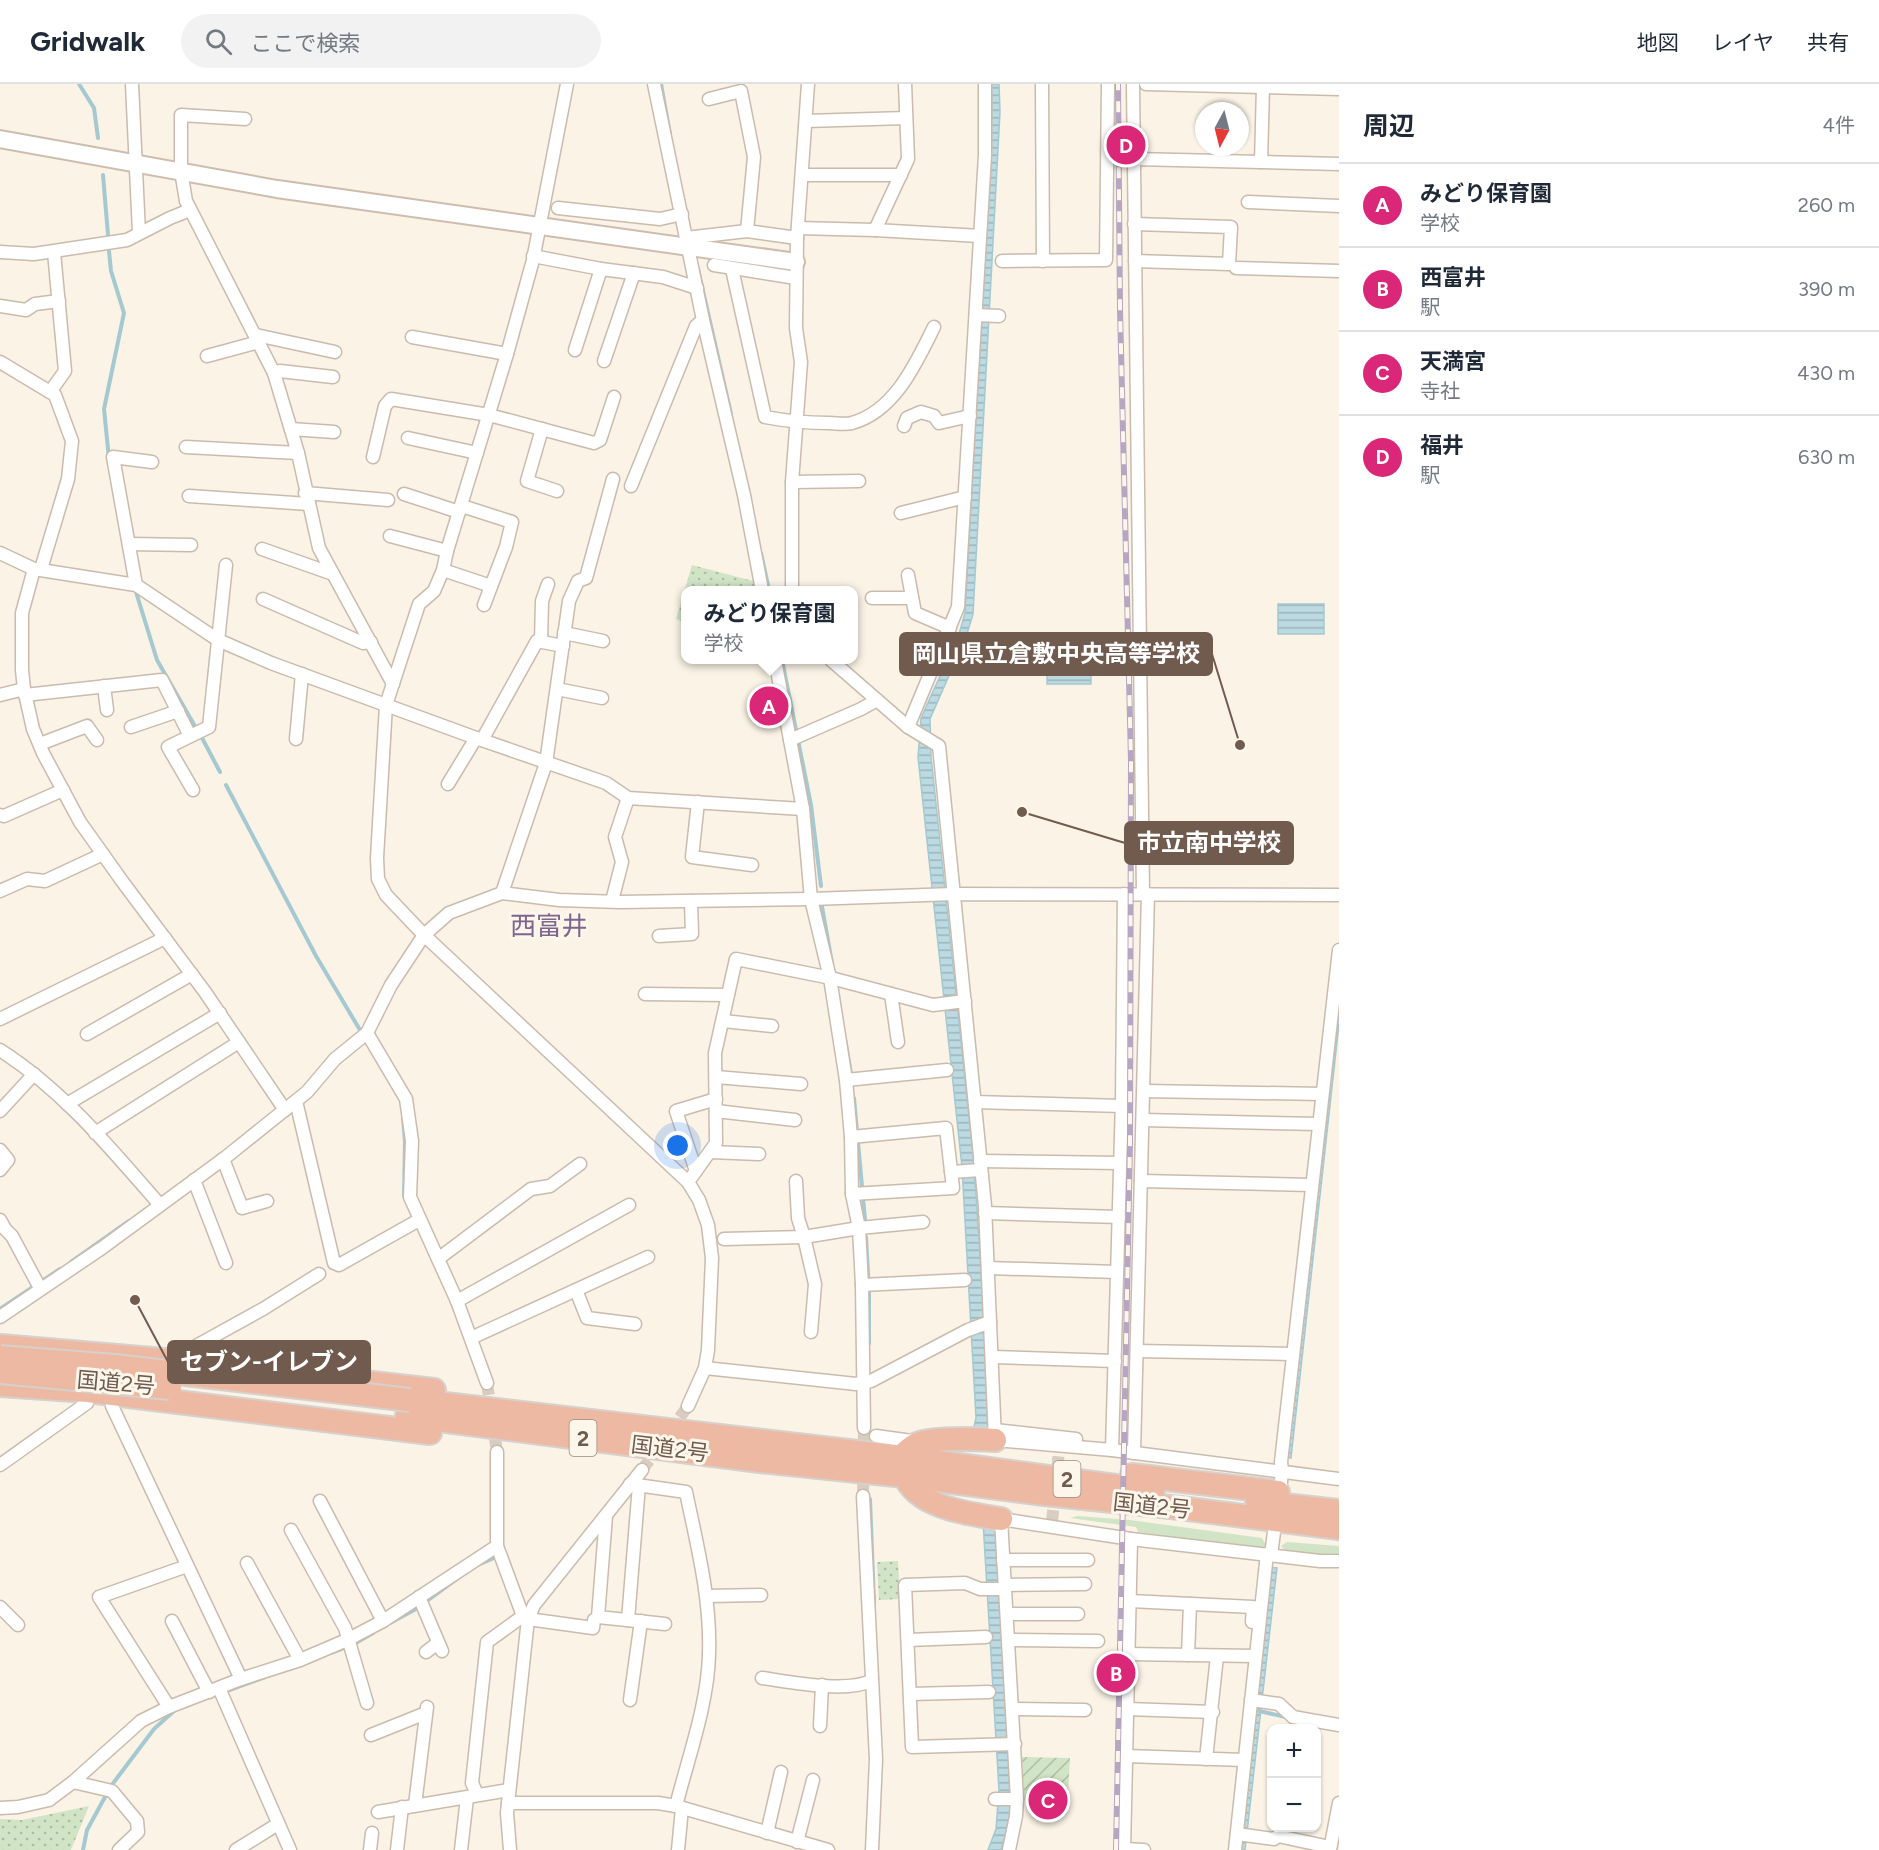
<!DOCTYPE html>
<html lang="ja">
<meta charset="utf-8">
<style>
body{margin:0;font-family:Figtree,"Noto Sans JP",sans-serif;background:#f2f2f3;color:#1f2937}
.controls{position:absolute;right:18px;bottom:18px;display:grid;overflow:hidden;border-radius:12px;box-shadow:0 2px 4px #0004}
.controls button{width:54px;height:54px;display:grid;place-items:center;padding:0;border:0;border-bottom:2px solid #e0e1e3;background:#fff;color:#1f2937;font:30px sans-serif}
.compass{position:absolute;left:1195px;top:18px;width:54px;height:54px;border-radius:50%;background:#fff;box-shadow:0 2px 4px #0004;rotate:187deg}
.you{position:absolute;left:678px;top:1062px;width:21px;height:21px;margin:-15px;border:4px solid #fff;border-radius:50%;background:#1a73e8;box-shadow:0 0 0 9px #1a73e833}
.badge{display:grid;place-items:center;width:39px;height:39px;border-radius:50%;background:#db2777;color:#fff;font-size:20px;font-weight:700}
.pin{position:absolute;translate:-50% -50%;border:3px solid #fff;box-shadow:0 2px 6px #0006}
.popup{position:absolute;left:681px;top:502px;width:177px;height:78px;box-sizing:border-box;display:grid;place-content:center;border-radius:12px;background:#fff;filter:drop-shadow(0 2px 4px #0005);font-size:20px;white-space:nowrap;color:#747a83}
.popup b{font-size:22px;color:#1f2937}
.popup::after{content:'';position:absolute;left:50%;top:100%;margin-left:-12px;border:12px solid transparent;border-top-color:#fff}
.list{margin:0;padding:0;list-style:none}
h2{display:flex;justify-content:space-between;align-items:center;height:78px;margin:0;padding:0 24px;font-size:26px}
h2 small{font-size:20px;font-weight:400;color:#747a83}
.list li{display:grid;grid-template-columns:39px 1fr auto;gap:18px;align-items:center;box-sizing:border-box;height:84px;padding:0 24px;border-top:2px solid #e0e1e3}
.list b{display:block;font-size:22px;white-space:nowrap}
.list p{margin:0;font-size:20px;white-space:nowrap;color:#747a83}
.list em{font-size:20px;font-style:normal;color:#747a83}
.icon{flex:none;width:33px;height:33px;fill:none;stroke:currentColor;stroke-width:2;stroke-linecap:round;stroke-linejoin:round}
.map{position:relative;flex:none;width:1339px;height:1766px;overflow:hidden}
header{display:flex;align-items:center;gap:36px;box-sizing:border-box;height:84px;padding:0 30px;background:#fff;border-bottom:2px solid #e0e1e3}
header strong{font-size:28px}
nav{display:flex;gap:33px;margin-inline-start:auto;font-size:21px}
.search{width:420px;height:54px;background:#f2f2f3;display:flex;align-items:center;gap:15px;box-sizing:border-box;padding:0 21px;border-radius:33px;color:#747a83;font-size:22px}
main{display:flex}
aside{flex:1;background:#fff}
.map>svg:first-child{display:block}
.grass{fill:#d1e5c6}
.park{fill:url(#park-dots)}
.garden{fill:url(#garden-furrows)}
.water{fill:url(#water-rules);stroke:#a4c9d1;stroke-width:1.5}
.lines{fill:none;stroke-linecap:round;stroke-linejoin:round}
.stream{stroke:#a4c9d1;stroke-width:4}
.street-tunnel{stroke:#d8cdc0;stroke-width:12;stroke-dasharray:12 6;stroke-linecap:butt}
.street-casing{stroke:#cabbad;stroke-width:15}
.secondary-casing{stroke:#cebdae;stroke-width:20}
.highway-casing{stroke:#d7d1cd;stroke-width:26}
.street{stroke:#fff;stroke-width:12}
.secondary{stroke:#fff;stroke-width:16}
.highway{stroke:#edb9a3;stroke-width:22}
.rail-casing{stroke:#b6a6c2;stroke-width:6}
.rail{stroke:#fdf7eb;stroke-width:4;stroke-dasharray:11;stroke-linecap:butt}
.highway-bridge-casing{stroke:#d7d1cd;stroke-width:26;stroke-linecap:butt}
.highway-bridge{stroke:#edb9a3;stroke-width:22}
.labels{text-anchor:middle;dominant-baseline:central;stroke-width:6;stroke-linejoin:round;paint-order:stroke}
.shield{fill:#fdf7eb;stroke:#9a8a7d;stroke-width:1.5}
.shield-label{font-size:21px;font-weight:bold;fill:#705b4e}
.street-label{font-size:22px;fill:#705b4e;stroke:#fdf7eb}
.quarter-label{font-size:26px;fill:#80668c;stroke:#fdf7eb}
.leader{fill:none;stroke:#705b4e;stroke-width:2}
.callout-dot{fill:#705b4e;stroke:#fdf7eb;stroke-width:2}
.callout{fill:#705b4e;stroke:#705b4e;stroke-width:2}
.callout-label{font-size:24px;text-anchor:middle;font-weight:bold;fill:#fff}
</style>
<header>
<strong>Gridwalk</strong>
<div class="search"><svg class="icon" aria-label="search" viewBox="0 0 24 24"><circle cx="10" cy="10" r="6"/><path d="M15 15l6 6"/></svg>ここで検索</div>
<nav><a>地図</a><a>レイヤ</a><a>共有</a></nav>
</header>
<main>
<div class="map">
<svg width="1339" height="1766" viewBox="0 0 1339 1766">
<defs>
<pattern id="park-dots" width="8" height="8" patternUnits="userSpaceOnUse" patternTransform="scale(1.5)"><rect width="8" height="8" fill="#d1e5c6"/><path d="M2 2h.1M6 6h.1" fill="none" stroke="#aebda3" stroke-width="1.8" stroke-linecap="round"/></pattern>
<pattern id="garden-furrows" width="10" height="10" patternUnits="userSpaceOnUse" patternTransform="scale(1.5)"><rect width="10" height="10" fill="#d1e5c6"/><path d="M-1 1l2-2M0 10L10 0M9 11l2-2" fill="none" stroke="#aebda3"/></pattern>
<pattern id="water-rules" width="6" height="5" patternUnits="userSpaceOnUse" patternTransform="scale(1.5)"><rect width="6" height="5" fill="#bcdae1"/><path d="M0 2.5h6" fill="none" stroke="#9db4b9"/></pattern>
</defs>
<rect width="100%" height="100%" fill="#faf3e6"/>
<g class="grass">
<polygon points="1078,1432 1130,1436 1262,1454 1266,1461 1261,1465 1138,1448 1136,1443 1070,1434"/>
<polygon points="1287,1458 1339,1462 1339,1472 1286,1468 1281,1462"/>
</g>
<g class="park">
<polygon points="692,481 757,498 759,506 729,501 730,506 685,506 685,538 676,535"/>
<polygon points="898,1477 900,1515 879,1516 877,1478"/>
<polygon points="89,1722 71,1766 0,1766 0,1735 22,1736"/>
</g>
<polygon class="garden" points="1022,1673 1070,1674 1067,1730 1033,1726 1032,1716 1024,1715"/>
<g class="water">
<polygon points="991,0 999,0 1000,28 973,530 966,553 930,635 931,672 974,1081 984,1231 988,1349 972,1351 976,1334 962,1083 918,673 921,634 959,550 965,529 992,27"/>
<rect x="1278" y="520" width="46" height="30"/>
<rect x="1047" y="576" width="44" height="24"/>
<polygon points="1339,908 1339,940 1291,1374 1286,1373"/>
<polygon points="983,1437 997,1444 1012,1710 1010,1735 1001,1766 988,1766 996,1745 999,1706"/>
<polygon points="1268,1483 1277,1484 1245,1766 1237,1766"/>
</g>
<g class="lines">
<g class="stream">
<polyline points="79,0 94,24 98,54"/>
<polyline points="661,0 670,50"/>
<polyline points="103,91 108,151"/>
<polyline points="698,185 731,330"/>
<polyline points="109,375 104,325 124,229 111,187 109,167"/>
<polyline points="761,469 769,506"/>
<polyline points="136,508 157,576 196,644"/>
<polyline points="782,576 811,721 821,802"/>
<polyline points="201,652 220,688"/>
<polyline points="226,701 316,872 360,946"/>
<polyline points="821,817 832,879"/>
<polyline points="845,955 852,995"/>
<polyline points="854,1014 865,1136"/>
<polyline points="403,1032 405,1058 404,1112"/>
<polyline points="866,1153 869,1208 869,1260"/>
<polyline points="71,1178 129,1137"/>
<polyline points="0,1225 60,1185"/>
<polyline points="870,1415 874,1519"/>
<polyline points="480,1480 494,1474"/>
<polyline points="390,1539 416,1525 461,1492"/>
<polyline points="354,1560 373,1549"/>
<polyline points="331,1569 347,1563"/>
<polyline points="224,1608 265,1593"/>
<polyline points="1259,1627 1286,1633"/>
<polyline points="83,1766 87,1746 111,1702 154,1645 175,1626"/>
</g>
<g class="street-tunnel">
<polyline points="487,1299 497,1368"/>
<polyline points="669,1348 688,1322"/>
<polyline points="642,1386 659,1363"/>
<polyline points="863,1412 864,1344"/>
<polyline points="1052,1438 1059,1367"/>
</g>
<defs>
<g id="street">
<polyline points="132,0 139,149"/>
<polyline points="567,0 533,176 507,270 447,467 443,486 434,507 419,520 386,621 377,774 378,795 386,811 424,851 688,1098 699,1116 708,1141 712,1174 708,1266 705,1284 688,1322"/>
<polyline points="654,0 703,236 744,411 762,506"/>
<polyline points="1042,0 1043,177"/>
<polyline points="1133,0 1143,810"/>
<polyline points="1146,0 1339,5"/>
<polyline points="709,15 741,7 754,73 747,147"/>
<polyline points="245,35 181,31 181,87 186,117 274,289 298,369 319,464 393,600"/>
<polyline points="806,37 906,34"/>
<polyline points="1134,75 1339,80"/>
<polyline points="1261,78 1263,3"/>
<polyline points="802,91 901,91"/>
<polyline points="1248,118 1339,122"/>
<polyline points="558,124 660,135 682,130"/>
<polyline points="1134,140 1231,143 1229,180 1135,177"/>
<polyline points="798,144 875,146 908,75 905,0"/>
<polyline points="875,146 980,152"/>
<polyline points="686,154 747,147 797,154"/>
<polyline points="0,168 34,170 127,156 170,134 190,126"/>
<polyline points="533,172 601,185 663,193 697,204"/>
<polyline points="1002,177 1106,176 1108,0"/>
<polyline points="714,181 796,194"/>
<polyline points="1236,184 1339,187"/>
<path d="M732 185 765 333C786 337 807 339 829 339 836 339 845 341 852 339 895 327 916 279 934 243"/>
<polyline points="0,222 26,226 35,220 59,217"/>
<polyline points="976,231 999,232"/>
<polyline points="256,251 335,268"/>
<polyline points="412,253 507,270"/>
<polyline points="575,266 601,185"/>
<polyline points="207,272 259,258"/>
<polyline points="604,277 634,189"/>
<polyline points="0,278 55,311 72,357 68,395 41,485"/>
<polyline points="274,289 280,287 333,293"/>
<polyline points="50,308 65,287 54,168"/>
<polyline points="904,342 907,334 921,328 934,332 939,339 970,332"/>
<polyline points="291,345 334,348"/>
<polyline points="542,345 527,397 557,407"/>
<polyline points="408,354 477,369"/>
<polyline points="186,363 298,369"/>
<polyline points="373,373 385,322 391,315 489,331 594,359 600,356 614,313"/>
<polyline points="792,398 859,397"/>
<polyline points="631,402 696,242 703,236"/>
<polyline points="305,409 388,416"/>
<polyline points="404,410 459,428"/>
<polyline points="189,412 309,420"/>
<polyline points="462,422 512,438 506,463 484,521"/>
<polyline points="901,429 965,413"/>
<polyline points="390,452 447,467"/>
<polyline points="129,460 191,461"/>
<polyline points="262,465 333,490"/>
<polyline points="0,469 34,485 136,501 218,556 271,579 476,654 606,699 628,714 803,725"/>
<polyline points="34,485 22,529 22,586 24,605 33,645 43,669 80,738 122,797 205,908 285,1026"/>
<polyline points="443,486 491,502"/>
<polyline points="908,491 915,529 950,544"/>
<polyline points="136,501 113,373 152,378"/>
<polyline points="792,506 792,398 801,278 796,244 797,154 808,0"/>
<polyline points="872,514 912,514"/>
<polyline points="263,515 363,559 371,558"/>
<polyline points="564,549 603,557"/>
<polyline points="541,557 542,517 548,500"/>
<polyline points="775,576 803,725 811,815 830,894 846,996 851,1053 852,1110 859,1144 862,1201 864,1344"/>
<polyline points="831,576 908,643 939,662 985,1122 995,1356 1112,1366 1339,1395"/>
<polyline points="104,602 107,626"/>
<polyline points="557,605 602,614"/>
<polyline points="0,611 24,605"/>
<polyline points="25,611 162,596 190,652"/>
<polyline points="131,643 178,627"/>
<polyline points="908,643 958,523 985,71 985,0"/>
<polyline points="296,655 302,590"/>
<polyline points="482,656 537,557 563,562"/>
<polyline points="790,656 861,625 877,616"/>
<polyline points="40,660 87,642 97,656"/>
<polyline points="448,700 476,654"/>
<polyline points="193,706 168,663 209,643 226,481"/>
<polyline points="698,718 692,773 752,781"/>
<polyline points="0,731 4,732 63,706"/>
<polyline points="0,807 27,795 45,797 103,770"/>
<polyline points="502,809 546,679 569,517 578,497 586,494 613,395"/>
<polyline points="612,817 622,778 615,753 628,714"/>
<polyline points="659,852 692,850 691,817"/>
<polyline points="645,910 728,911"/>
<polyline points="891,910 898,958"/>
<polyline points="0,935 165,854"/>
<polyline points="723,937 772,942"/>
<polyline points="367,949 406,1015 412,1057 410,1113 457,1217 487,1299"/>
<polyline points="87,950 192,890"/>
<path d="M0 966C63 1006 111 1065 160 1121"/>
<polyline points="716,993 801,1000"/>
<polyline points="846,996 947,986"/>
<polyline points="1144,1007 1322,1010"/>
<polyline points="296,1017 334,1179 339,1181 419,1136"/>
<polyline points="975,1018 1122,1022"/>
<polyline points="67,1020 220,929"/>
<polyline points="0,1027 34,990"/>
<polyline points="716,1027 795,1036"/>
<polyline points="1143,1036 1319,1040"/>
<polyline points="95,1049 239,958"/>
<polyline points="851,1053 946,1044 953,1104 852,1110"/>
<polyline points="0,1066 8,1076 0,1086"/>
<polyline points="710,1068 759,1070"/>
<polyline points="223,1075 242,1124 267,1117"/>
<polyline points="980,1077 1120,1079"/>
<polyline points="696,1087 676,1027 716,1015"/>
<polyline points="951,1088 981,1086"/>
<polyline points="194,1096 226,1179"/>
<polyline points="1141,1097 1312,1101"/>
<polyline points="688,1098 716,1059 715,969 736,875 831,894 933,921 965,917"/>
<polyline points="985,1129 1119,1133"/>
<polyline points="0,1136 5,1145 12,1152 40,1204"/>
<polyline points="724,1155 804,1153 798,1134 796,1097"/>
<polyline points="438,1175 531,1105 550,1102 580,1080"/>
<polyline points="988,1184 1117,1188"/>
<polyline points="862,1201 965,1196"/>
<polyline points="576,1206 587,1234 635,1240"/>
<polyline points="457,1217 629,1121"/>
<polyline points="0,1233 102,1164 226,1073 307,1008 335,975 367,949 391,901 424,851 449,829 502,809 559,816 620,818 811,815 954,810 1339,811"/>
<polyline points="811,1248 815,1200 804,1153 859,1144 923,1138"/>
<polyline points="471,1254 648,1173"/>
<polyline points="1137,1267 1293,1270"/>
<polyline points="992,1273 1115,1277"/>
<polyline points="187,1278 191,1267 196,1262 263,1225 319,1190"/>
<polyline points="705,1284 856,1300 871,1297 968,1246 990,1238"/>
<polyline points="113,1310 112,1322 241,1595"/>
<polyline points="995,1346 1076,1355"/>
<polyline points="876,1352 919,1358"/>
<polyline points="1112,1366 1122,1017 1124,810"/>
<polyline points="497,1368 497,1462 523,1532 528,1535 593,1544 594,1536"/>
<polyline points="1134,1369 1148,810"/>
<polyline points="0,1381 87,1319 88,1307"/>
<path d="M630 1400 686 1408C697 1461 711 1515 709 1570 708 1620 688 1674 676 1722"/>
<polyline points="1280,1408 1282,1387 1281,1378 1339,866"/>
<polyline points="863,1412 876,1675 872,1766"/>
<polyline points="320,1417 383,1537"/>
<polyline points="606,1432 598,1533 665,1540"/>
<polyline points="291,1446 345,1544 367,1619"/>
<polyline points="1271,1471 1274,1448"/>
<polyline points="1003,1476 1088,1476"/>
<polyline points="247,1479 300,1576"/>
<polyline points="1005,1501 1085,1500"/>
<polyline points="1005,1505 980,1505 965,1499 905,1501 912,1663 1015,1660"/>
<polyline points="707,1512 761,1511"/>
<polyline points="419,1513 442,1567"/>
<polyline points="1130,1517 1253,1523 1252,1538"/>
<polyline points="0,1523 18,1541"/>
<polyline points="1007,1530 1078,1530"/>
<polyline points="628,1536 639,1401"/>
<polyline points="172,1537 209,1608"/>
<polyline points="908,1556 986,1553"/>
<polyline points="1008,1556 1098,1557"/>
<polyline points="426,1568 438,1559"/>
<polyline points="1128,1570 1255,1572"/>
<polyline points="1188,1571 1190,1520"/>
<path d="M762 1594C791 1598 845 1609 871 1597"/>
<polyline points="219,1604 290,1766"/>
<polyline points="910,1610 989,1608"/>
<polyline points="630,1616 641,1537"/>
<polyline points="1251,1616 1279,1620 1293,1633 1339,1641"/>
<polyline points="169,1623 99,1513 187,1482"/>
<polyline points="1013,1625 1085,1626"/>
<polyline points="1127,1625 1213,1628"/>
<polyline points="820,1642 822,1601"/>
<polyline points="371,1651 426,1629"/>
<polyline points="1126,1672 1244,1676"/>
<polyline points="1206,1675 1217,1572"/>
<polyline points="73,1698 112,1707 137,1737 138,1748 119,1766"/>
<polyline points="477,1710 472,1699 487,1558 523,1532"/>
<polyline points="995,1715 1017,1715"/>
<polyline points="508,1719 658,1719 676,1722 828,1766"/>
<polyline points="415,1721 427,1623"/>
<polyline points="0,1724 18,1723 49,1716 73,1698 141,1637 169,1623 241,1595 300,1576 347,1556 383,1537 497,1462"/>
<polyline points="378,1728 509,1706"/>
<polyline points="767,1749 781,1688"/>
<polyline points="1237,1750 1274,1755 1278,1752 1330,1763"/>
<polyline points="797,1758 813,1696"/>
<polyline points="1124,1765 1144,1766"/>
<polyline points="236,1766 278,1740"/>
<polyline points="370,1766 372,1749"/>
<polyline points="397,1766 402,1723"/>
<polyline points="461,1766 467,1714"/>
<polyline points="510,1766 507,1729 528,1535 534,1521 642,1386"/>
<polyline points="678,1766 682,1724"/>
<polyline points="1009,1766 1016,1732 1017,1715 1001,1435 1131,1455 1320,1477 1339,1477"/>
<polyline points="1124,1766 1131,1455"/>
<polyline points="1235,1766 1267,1470"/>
<polyline points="1330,1766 1339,1719"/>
</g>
<polyline id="secondary" points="0,55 277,105 796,178"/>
<g id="highway">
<polyline points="1,1262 187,1278 434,1306"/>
<polyline points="0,1301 88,1307 430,1349"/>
<polyline points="411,1316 900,1373 1153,1407"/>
<polyline points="407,1332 760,1377 905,1392 1044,1410 1180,1424 1339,1444"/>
<path d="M900 1373C905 1369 910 1364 915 1361 931 1353 976 1355 995 1356"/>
<polyline points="1132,1391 1278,1408"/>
<path d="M905 1392C917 1424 971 1430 1001 1435"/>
<polyline points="1257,1418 1339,1427"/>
</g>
</defs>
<use href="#street" class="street-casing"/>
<use href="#secondary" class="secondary-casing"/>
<use href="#highway" class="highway-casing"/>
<use href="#street" class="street"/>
<use href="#secondary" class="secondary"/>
<use href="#highway" class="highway"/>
<defs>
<polyline id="rail" points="1116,1766 1130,1059 1131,676 1120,225 1118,0"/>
</defs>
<use href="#rail" class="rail-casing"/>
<use href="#rail" class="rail"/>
<defs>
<g id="highway-bridge">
<polyline points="0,1273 115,1282 410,1316"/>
<polyline points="0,1288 170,1304"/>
</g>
</defs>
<use href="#highway-bridge" class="highway-bridge-casing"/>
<use href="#highway-bridge" class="highway-bridge"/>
</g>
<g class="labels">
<g class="shield">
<rect x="569.5" y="1336" width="27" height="36" rx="4.5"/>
<rect x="1053.5" y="1377" width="27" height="36" rx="4.5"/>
</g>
<g class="shield-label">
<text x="583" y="1354">2</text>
<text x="1067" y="1395">2</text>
</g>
<g class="street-label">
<text transform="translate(116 1299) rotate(5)">国道2号</text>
<text transform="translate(670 1365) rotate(7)">国道2号</text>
<text transform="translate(1152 1422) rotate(6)">国道2号</text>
</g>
<g class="quarter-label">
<text x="549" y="842">西富井</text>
</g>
</g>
<path class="leader" d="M1240 661L1212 570M1022 728L1125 759M135 1216L168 1278"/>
<g class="callout-dot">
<circle cx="1240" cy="661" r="6"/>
<circle cx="1022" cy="728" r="6"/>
<circle cx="135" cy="1216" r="6"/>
</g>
<g class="callout">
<rect x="900" y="549" width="312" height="42" rx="6"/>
<rect x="1125" y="738" width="168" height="42" rx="6"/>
<rect x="168" y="1257" width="202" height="42" rx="6"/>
</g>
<g class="callout-label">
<text x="1056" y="578">岡山県立倉敷中央高等学校</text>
<text x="1209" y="767">市立南中学校</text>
<text x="269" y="1286">セブン-イレブン</text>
</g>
</svg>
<div class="controls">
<button>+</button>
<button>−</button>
</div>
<svg class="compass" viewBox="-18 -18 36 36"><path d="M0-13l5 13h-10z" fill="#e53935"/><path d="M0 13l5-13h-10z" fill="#747a83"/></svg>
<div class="you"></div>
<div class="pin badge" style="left:769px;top:622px">A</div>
<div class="popup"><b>みどり保育園</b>学校</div>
<div class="pin badge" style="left:1116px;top:1589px">B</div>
<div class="pin badge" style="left:1048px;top:1716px">C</div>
<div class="pin badge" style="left:1126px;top:61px">D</div>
</div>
<aside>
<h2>周辺<small>4件</small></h2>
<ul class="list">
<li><span class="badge">A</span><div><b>みどり保育園</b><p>学校</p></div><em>260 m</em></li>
<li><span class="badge">B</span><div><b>西富井</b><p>駅</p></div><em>390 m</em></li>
<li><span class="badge">C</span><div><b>天満宮</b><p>寺社</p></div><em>430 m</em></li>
<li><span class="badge">D</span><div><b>福井</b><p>駅</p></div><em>630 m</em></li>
</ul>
</aside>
</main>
